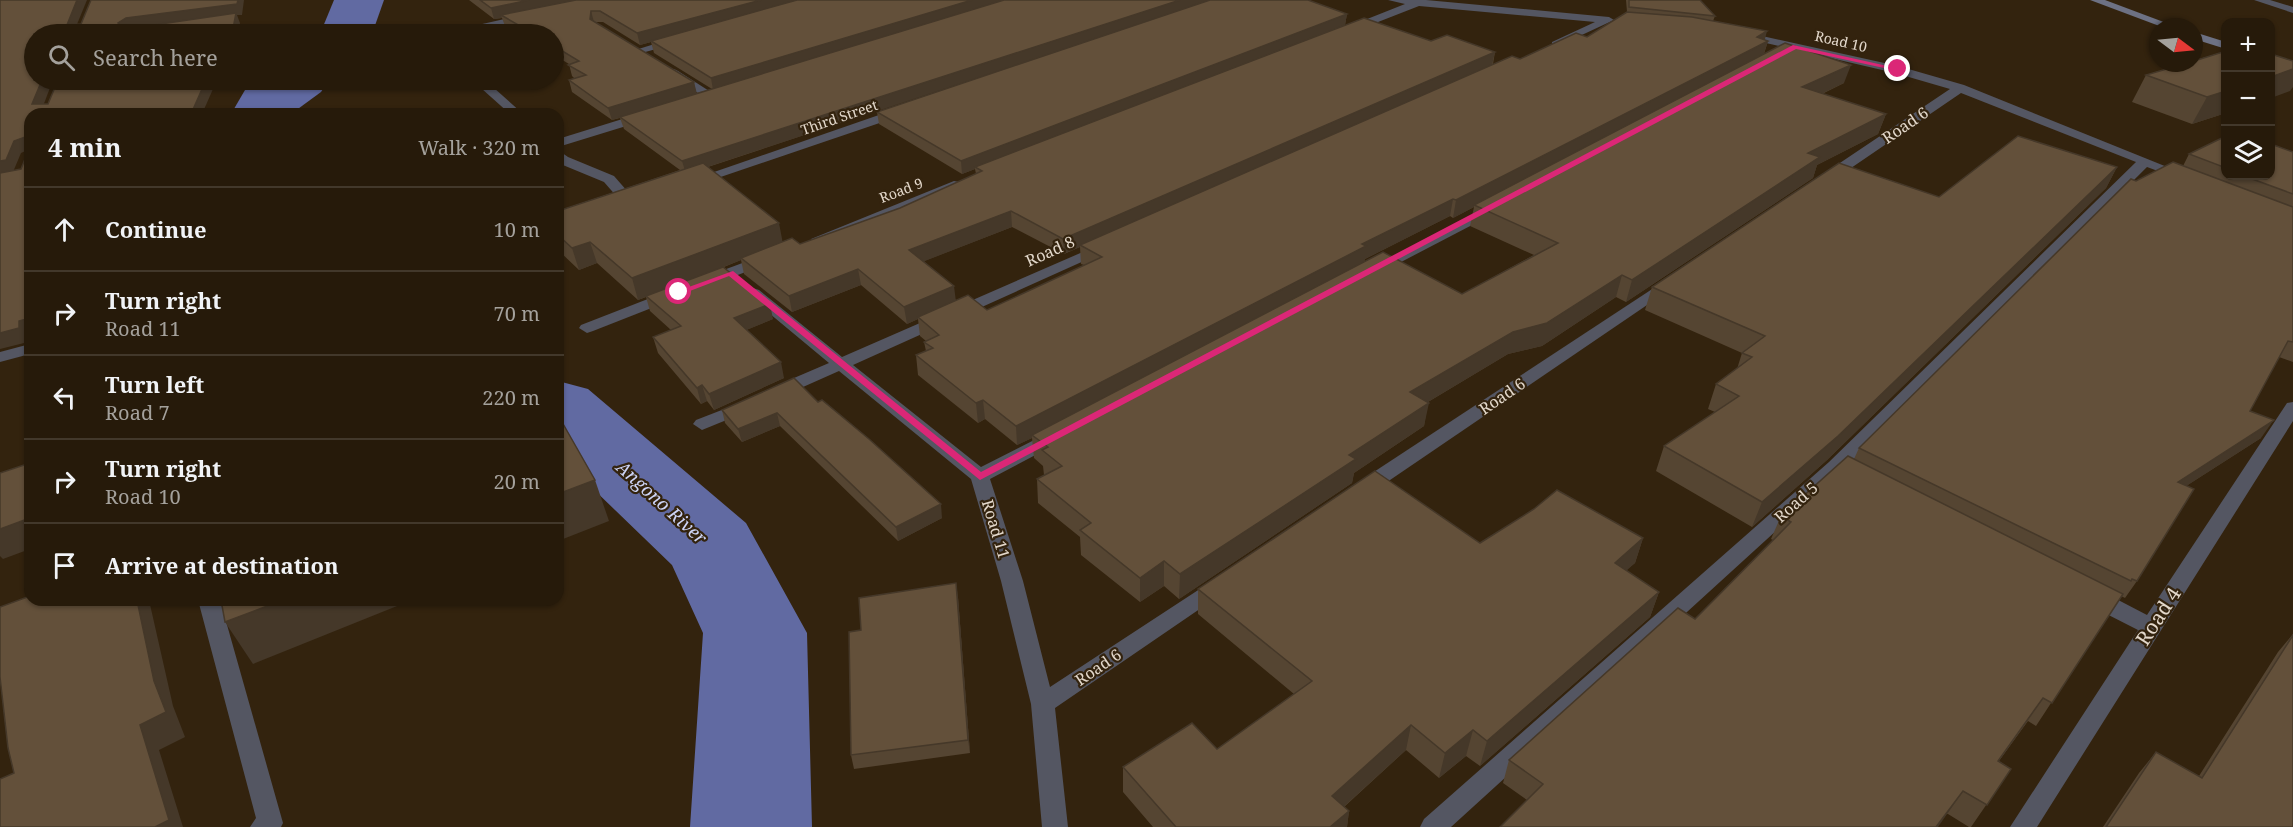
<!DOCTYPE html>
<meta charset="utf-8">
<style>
body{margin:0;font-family:"Noto Serif",serif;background:#2e2313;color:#f1f3f6}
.controls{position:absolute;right:18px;top:18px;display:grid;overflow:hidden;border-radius:12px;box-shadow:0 2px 4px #0004}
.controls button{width:54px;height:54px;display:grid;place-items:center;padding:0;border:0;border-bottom:2px solid #42382b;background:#261a0a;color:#f1f3f6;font:30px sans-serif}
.compass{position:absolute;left:2149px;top:18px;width:54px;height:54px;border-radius:50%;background:#261a0a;box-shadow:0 2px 4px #0004;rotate:106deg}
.stop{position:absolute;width:18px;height:18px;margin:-14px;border:4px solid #db2777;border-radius:50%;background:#fff}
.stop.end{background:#db2777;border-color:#fff;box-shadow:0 2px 6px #0008}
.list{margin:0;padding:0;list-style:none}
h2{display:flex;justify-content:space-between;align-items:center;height:78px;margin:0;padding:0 24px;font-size:26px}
h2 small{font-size:20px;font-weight:400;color:#a4a19c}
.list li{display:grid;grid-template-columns:39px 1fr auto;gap:18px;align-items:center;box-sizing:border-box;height:84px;padding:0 24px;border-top:2px solid #42382b}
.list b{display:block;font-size:22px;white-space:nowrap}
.list p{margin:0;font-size:20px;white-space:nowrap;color:#a4a19c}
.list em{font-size:20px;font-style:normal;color:#a4a19c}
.icon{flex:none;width:33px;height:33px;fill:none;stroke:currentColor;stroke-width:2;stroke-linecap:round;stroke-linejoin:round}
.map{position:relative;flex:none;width:2293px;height:827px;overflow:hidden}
.search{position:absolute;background:#261a0a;box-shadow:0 2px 4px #0004;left:24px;top:24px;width:540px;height:66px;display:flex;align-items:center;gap:15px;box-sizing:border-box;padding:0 21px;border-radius:33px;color:#a4a19c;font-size:22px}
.panel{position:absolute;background:#261a0a;box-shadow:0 2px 4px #0004;left:24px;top:108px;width:540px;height:498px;border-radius:18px}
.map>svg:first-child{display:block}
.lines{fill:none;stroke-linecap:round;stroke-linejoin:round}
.river{fill:#616aa2;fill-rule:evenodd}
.lane{fill:#545662;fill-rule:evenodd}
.street{fill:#545662;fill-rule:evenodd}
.secondary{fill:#6d7183;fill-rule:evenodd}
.wall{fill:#554532;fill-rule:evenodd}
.shaded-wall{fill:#453829}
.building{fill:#63503a;stroke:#453829;stroke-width:1.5}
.route{fill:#db2777}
.labels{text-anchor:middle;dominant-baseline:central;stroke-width:4.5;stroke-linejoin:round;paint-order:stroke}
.far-street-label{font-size:14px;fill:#e3d8cb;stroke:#33230e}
.street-label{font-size:16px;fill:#e3d8cb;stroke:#33230e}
.water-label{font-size:18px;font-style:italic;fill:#cdd4f6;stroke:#33230e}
.near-street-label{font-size:20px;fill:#e3d8cb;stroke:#33230e}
</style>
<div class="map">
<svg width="2293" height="827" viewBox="0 0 2293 827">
<rect width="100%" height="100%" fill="#33230e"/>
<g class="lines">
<g class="river">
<polygon points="334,0 384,0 372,34 320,34"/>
<polygon points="262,80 329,80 321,92 291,114 231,114 245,90"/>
<polygon points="558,381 588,389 746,523 807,633 812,827 690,827 703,633 672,565 558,455"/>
</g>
<polygon class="lane" points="558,150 568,157 614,176 635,200 635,206 625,206 604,182 558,163"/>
<g class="street">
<polygon points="1388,0 1426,0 1609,17 1614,20 1556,47 1552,46 1552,42 1595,22 1419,6 1355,31 1347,31 1347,27 1405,4"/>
<polygon points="2254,0 2270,0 2293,7 2293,13"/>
<polygon points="527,14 531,15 531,19 458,34 438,34"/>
<polygon points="1744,32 1898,66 1964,85 2192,177 2185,181 2147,167 1843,470 1451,827 1420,827 1424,819 1829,462 2136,162 1961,93 1832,181 1822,181 1822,175 1950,89 1895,73 1740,37 1738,35"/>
<polygon points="674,38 680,41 678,43 638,54 632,51"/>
<polygon points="674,69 678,71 717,96 707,99 670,75 668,73"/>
<polygon points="472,80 485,80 523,114 510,114"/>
<polygon points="902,107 906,108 906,114 700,184 695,185 688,181"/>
<polygon points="645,112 651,116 649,119 558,147 558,139"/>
<polygon points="954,181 959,182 959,188 823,242 813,242 811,239"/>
<polygon points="1492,205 1499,209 1497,212 1380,273 1375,275 1367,270"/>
<polygon points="1101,244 1106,245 1108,248 1106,251 853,365 981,467 1046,434 1060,434 1062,438 1060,442 990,479 1023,581 1050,687 1212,581 1219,578 1226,581 1230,586 1226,591 1055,708 1068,827 1042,827 1031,704 1001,581 971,479 839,371 785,395 773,395 770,391 773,387 829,363 745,293 753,288 759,290 842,357"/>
<polygon points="764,255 769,257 772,260 769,263 714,284 702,284 700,281 702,278"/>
<polygon points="1669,278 1675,280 1677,283 1675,286 1368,495 1354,495 1351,490 1354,485"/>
<polygon points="671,290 677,292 679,295 677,298 593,331 587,333 579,328 581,325"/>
<polygon points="30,344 30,354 0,362 0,352"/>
<polygon points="745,401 751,402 754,406 751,410 702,430 693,424 696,420"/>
<polygon points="2293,402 2293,421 2037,827 2010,827 2138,630 2083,602 2080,596 2083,590 2091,588 2099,590 2147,615 2287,403"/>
<polygon points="198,600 220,600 283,823 281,827 250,827 256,818"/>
</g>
<g class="secondary">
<polygon points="2090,0 2105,0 2177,27 2162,27"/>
<polygon points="2194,32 2226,42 2226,49 2194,39"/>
</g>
</g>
<g class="wall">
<path d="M469 0H1308L1347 14 1345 25 1431 41 1495 52 1493 64 1520 59 1587 37 1627 12 1626 0H1700L1715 16 1713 21 1768 41 1764 54 1844 83 1822 94 1886 114 1878 134 1817 165 1813 178 1626 302 1616 297 1542 346 1508 354 1428 402 1424 426 1354 473 1352 483 1179 599 1164 586 1140 602 1081 555 1080 537 1038 503 1037 479 1044 475 1043 466 1034 458 1032 438 1017 445 985 419 978 423 918 375 916 355 926 351 924 342 926 341 920 336 918 319 907 324 861 285 792 312 744 274 741 260 724 267 773 319 746 330 784 378 714 410 707 401 701 404 658 353 653 337 671 330 650 311 646 297 638 300 597 263 579 270 558 250V211L680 170 624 129 620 118 612 120 572 92 569 80 574 78 572 76 569 64 554 55V34H518L505 26 502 18 494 19ZM595 22H603L640 45 651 42 654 53 712 89 696 93 694 82ZM1048 54 877 112 879 124 962 174 975 169 976 174 900 208 800 244 782 242 708 167ZM1474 207 1470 226 1534 255 1462 294 1364 262 1365 259 1450 216 1453 218ZM1012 227 1064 254 1080 247 1081 264 1084 265 987 310 956 300 924 261Z"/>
<polygon points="2226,51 2226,113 2192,124 2132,102 2146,75"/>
<polygon points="2226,136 2226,176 2271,176 2293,152 2293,362 2279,357 2250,411 2261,438 2186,486 2137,581 2125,598 2121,596 2036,726 2028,721 1999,761 2011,769 1971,827 1969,827 1948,814 1527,800 1503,783 1509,760 1695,619 1773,540 1771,539 1781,516 1854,459 1859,448 2136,181 2183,166 2189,154"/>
<polygon points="2117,167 2106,188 1827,460 1752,527 1656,471 1664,446 1715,412 1708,409 1716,384 1737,369 1742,353 1645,310 1652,287 1939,197"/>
<polygon points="818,402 942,518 898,541 780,426 742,442 725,423 722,410"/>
<polygon points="1643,538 1635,563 1626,570 1659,592 1650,617 1480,766 1466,756 1439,778 1406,750 1344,807 1349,811 1347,827 1153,827 1123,792 1123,767 1217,749 1294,694 1198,614 1198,589 1480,543"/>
<polygon points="958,597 970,753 854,769 851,755 861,630"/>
<polygon points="2293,634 2293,827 2103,827 2139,773 2156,752 2199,776 2278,652"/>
</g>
<g class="shaded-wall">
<polygon points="77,0 87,0 73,34 67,25"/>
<polygon points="238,0 244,0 242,15 237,15 240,23 239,34 124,34 118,23 126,18"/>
<polygon points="529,0 578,0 501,15 502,18 494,19 491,8"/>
<polygon points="761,0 803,0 640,45 637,33"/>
<polygon points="972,0 1009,0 713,90 711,78"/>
<polygon points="1180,0 1213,0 686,174 682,161"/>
<polygon points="591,11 594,22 590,19"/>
<polygon points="1347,14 1345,25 975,167 975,169 962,174 961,161"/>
<polygon points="1767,31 1764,43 1768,41 1763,56 1474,205 1474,207 1453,218 1456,200"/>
<polygon points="1495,52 1492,65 1080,245 1080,247 1064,254 1063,239"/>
<polygon points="1851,65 1844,83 1796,106 1802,87"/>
<polygon points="2293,69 2293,87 2290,91 2271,98 2271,77"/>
<polygon points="42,80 53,80 40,114 32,104"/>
<polygon points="206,80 217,80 202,114 191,114"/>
<polygon points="694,82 697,94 612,120 608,108"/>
<polygon points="2226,91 2226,113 2192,124 2207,97"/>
<polygon points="1886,114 1878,134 1817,165 1813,178 1626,302 1632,280 1808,153"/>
<polygon points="25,137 30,149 21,153 13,172 0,175 0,161 14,141"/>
<polygon points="2117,167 2106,188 1827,460 1752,527 1762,502"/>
<polygon points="1453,199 1450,216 1365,259 1364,264 1032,435 1032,438 1017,445 1016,426 1362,244"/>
<polygon points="1011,211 1012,227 912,266 909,250"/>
<polygon points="779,223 783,244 741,258 741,260 638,300 632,278"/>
<polygon points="590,242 597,263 579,270 572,248"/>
<polygon points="858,269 861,285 792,312 789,296"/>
<polygon points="1622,275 1616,297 1542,346 1508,354 1406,415 1410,392 1513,332"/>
<polygon points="954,286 956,302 918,317 918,319 907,324 904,307"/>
<polygon points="770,304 773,319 737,334 734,318"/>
<polygon points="30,318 30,335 29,335 28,342 0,349 0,333 19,321"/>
<polygon points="781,362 784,378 714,410 709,394"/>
<polygon points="702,385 707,401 701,404 697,388"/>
<polygon points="983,400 985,419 978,423 976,403"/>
<polygon points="1429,403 1424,426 1354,473 1352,483 1179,599 1180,574 1349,455"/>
<polygon points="777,413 780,426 742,442 738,429"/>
<polygon points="2273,421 2261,438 2166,499 2178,482"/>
<polygon points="595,480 609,521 558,541 558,494"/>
<polygon points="941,504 942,518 898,541 896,527"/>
<polygon points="30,518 30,549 3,559 0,556 0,529"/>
<polygon points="1643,538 1635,563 1607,588 1615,563"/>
<polygon points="1164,561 1164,586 1140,602 1140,578"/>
<polygon points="956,583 958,597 970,753 968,740"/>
<polygon points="1659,592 1650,617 1480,766 1487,741"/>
<polygon points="137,600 149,600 173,706 185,737 159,750 183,827 155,827 140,725 154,681"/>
<polygon points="283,600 412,600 253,664 225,622"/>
<polygon points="1411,725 1406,750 1328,821 1332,796"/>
<polygon points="1473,730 1466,756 1439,778 1445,753"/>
<polygon points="1963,791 1938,827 1936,827"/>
<polygon points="1349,811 1347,827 1330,827"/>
</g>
<g class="building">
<polygon points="0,0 77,0 67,25 81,24 91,0 238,0 237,4 126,18 118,23 120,26 147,26 236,13 232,34 34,34 34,80 42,80 32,104 48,104 58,80 206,80 191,114 30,114 30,318 19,321 19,328 0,333 0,173 21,169 25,159 25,137 14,141 6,160 0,161"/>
<polygon points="480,0 529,0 491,8"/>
<polygon points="576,0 761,0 637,33 600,11 591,11 590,19 694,82 608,108 569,80 586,75 568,65 579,61 554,46 554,34 534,34 501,15"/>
<polygon points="797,0 972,0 711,78 651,41"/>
<polygon points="1004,0 1180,0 682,161 620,117"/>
<polygon points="1210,0 1308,0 1347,14 961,161 877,112"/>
<polygon points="1629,0 1700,0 1715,16 1629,7"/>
<polygon points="1627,12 1692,17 1767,31 1757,37 1768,41 1456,200 1453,199 1362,244 1366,246 1016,426 983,400 976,403 916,355 933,348 924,342 939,335 918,317 968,295 987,310 1102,257 1080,245 1512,56 1520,59 1576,33 1587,37"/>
<polygon points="1364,18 1431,41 1447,35 1495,52 1063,239 1011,211 909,250 954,286 904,307 858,269 789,296 741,258 792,238 800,244 900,208 982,171 975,167"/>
<polygon points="1785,43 1851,65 1802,87 1886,114 1808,153 1820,157 1632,280 1622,275 1547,323 1513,332 1410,392 1429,403 1349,455 1356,459 1180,574 1164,561 1140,578 1080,530 1091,523 1037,479 1062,466 1042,450 1048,447 1032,435 1383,252 1462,294 1558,243 1474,205"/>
<polygon points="2226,51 2226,91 2207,97 2146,75 2187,63 2194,63 2194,61"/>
<polygon points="2271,54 2293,61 2293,69 2271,77"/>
<polygon points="2018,136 2117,167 1838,436 1762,502 1664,446 1739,396 1716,384 1752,357 1742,353 1765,336 1652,287 1839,163 1939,197"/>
<polygon points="2226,136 2226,168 2189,154"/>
<polygon points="2271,144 2293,152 2293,194 2244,176 2271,176"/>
<polygon points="2173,162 2293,207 2293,342 2288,341 2250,411 2274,420 2273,421 2178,482 2194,489 2137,581 2132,579 2131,581 1859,448 2131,179 2136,181"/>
<polygon points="703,163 779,223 632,278 590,242 572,248 558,235 558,211"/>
<polygon points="723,267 770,304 734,318 781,362 709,394 702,385 697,388 653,337 681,326 646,296"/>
<polygon points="794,378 818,402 822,400 869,439 941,504 896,527 777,413 738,429 722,410"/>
<polygon points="558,415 595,480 558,494"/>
<polygon points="1848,456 2123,594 2052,703 2043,698 1998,761 2011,769 1987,805 1963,791 1936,827 1500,827 1543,784 1509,760 1678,608 1695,619 1791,522 1781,516"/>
<polygon points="30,463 30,518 0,529 0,473"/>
<polygon points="1375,471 1480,543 1534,509 1557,490 1643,538 1615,563 1659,592 1487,741 1473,730 1445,753 1411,725 1332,796 1349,811 1330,827 1176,827 1123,767 1192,723 1217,749 1312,681 1198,589"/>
<polygon points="956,583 968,740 851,755 849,632 861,630 859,598"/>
<polygon points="30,596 30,600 137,600 154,681 166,712 140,725 169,820 155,827 0,827 0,779 14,773 8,748 0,677 0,607"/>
<polygon points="221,600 283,600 225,622"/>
<polygon points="2293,635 2293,827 2106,827 2156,752 2202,778"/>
</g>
<polygon class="route" points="1793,45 1901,69 1898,71 1796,49 980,480 729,276 682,294 675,292 733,271 981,472"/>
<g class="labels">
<g class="far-street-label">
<text transform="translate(1841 41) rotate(13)">Road 10</text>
<text transform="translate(839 117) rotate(-19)">Third Street</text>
<text transform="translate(901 190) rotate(-21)">Road 9</text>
</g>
<g class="street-label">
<text transform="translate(1905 125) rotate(-34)">Road 6</text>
<text transform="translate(1050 251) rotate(-24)">Road 8</text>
<text transform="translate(1502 396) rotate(-34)">Road 6</text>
<text transform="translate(1796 502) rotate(-42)">Road 5</text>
<text transform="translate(996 529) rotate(73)">Road 11</text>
<text transform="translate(1098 667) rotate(-34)">Road 6</text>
</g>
<g class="water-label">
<text transform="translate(662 502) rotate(42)">Angono River</text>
</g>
<g class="near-street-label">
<text transform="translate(2158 616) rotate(-57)">Road 4</text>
</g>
</g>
</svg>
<div class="controls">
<button>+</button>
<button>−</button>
<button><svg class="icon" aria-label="layers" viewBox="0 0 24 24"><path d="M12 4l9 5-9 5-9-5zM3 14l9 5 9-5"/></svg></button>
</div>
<svg class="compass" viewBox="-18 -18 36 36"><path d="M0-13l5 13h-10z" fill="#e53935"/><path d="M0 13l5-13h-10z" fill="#a4a19c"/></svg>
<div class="stop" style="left:679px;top:292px"></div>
<div class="stop end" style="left:1898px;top:69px"></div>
<div class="search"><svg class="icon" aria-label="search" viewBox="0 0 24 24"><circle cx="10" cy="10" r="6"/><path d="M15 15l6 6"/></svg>Search here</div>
<section class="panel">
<h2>4 min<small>Walk · 320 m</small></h2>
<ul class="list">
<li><svg class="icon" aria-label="ahead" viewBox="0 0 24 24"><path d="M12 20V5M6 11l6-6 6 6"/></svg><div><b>Continue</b></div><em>10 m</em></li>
<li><svg class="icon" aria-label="right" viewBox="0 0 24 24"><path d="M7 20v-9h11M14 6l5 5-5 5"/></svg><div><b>Turn right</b><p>Road 11</p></div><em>70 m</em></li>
<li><svg class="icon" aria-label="left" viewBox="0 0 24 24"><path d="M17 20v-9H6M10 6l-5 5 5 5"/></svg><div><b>Turn left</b><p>Road 7</p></div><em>220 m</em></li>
<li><svg class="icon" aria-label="right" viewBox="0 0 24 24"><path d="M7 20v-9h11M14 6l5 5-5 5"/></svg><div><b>Turn right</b><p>Road 10</p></div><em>20 m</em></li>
<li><svg class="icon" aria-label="arrive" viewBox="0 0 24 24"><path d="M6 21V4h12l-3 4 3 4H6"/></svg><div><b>Arrive at destination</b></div></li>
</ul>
</section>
</div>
